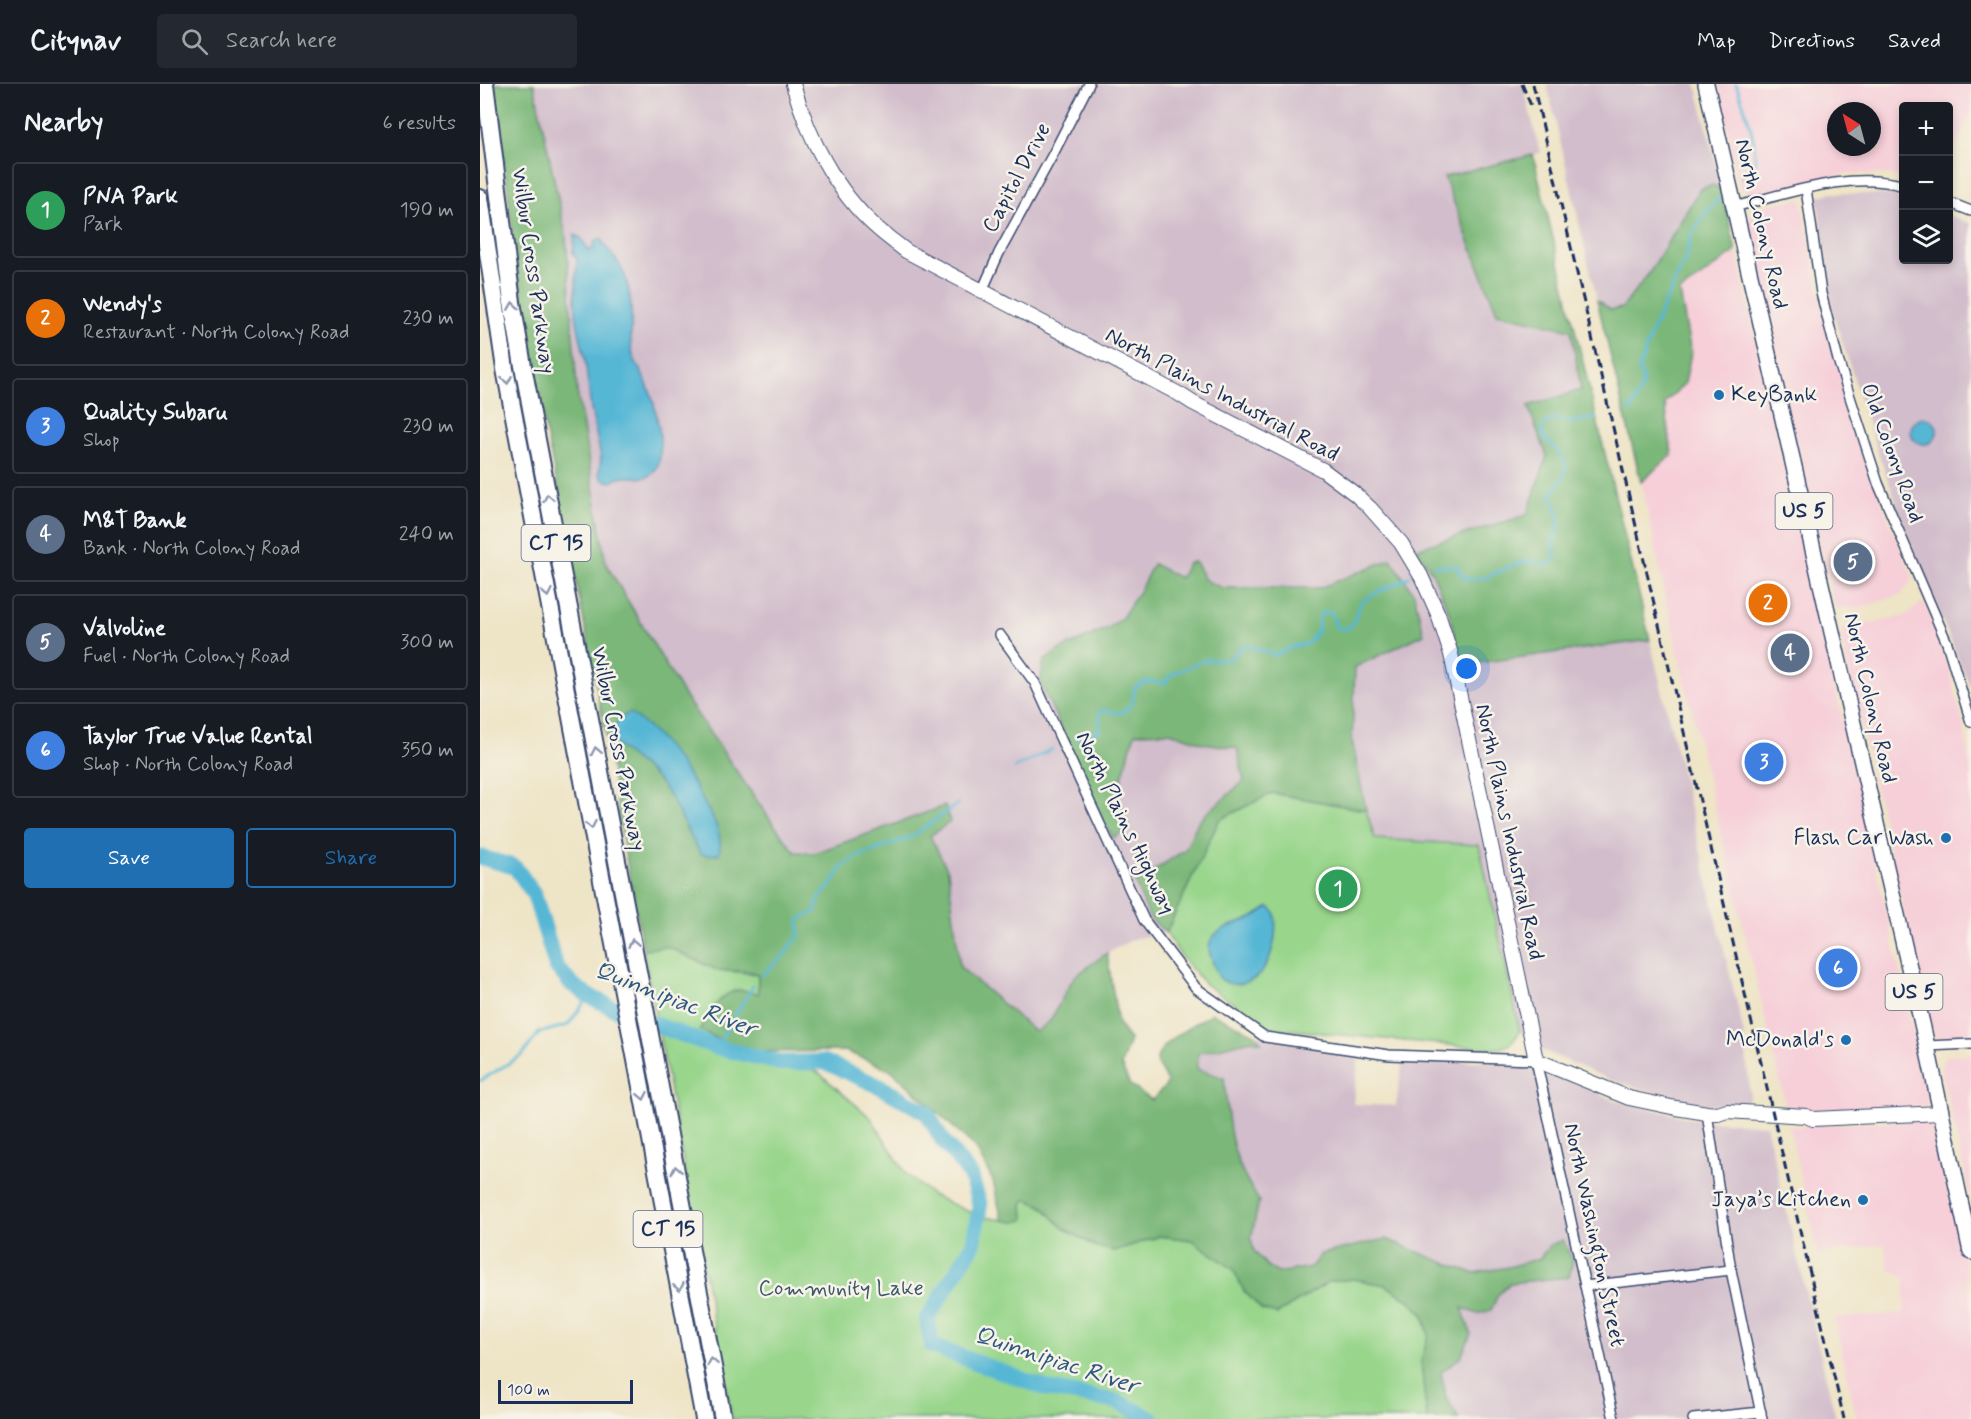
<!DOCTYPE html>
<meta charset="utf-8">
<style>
body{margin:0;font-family:Mynerve,sans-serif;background:#242831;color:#f1f3f6}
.controls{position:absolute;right:18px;top:18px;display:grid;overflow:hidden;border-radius:6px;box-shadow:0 3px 9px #0003}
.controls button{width:54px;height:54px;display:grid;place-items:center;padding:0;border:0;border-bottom:2px solid #363941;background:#171b24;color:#f1f3f6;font:30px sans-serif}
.compass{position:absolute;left:1347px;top:18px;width:54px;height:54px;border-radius:50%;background:#171b24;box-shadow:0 3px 9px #0003;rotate:324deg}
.scale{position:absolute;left:18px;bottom:15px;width:135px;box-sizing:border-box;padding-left:6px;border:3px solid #1b2f5e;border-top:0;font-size:16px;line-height:21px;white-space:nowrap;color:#1b2f5e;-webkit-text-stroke:4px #f7f3e8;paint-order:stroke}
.you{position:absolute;left:987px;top:585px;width:21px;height:21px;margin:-15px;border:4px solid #fff;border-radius:50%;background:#1a73e8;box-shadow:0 0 0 9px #1a73e833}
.badge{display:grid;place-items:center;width:39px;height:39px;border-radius:50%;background:#1f6fb2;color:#fff;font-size:20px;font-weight:700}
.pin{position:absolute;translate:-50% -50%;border:3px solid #fff;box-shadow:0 2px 6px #0006}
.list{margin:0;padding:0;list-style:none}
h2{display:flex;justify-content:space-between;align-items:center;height:78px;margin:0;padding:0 24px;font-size:26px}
h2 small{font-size:20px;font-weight:400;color:#9ea1a6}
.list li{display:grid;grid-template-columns:39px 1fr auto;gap:18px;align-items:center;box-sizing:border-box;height:96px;margin:0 12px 12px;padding:0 12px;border:2px solid #363941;border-radius:6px}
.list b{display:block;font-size:22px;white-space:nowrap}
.list p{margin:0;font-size:20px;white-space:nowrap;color:#9ea1a6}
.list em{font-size:20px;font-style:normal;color:#9ea1a6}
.actions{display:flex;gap:12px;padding:18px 24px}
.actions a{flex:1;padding:14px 0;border:2px solid #1f6fb2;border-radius:6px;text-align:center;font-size:21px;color:#1f6fb2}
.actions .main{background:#1f6fb2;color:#fff}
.icon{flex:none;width:33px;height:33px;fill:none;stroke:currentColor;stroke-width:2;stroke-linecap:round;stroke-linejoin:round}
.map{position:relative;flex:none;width:1491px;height:1335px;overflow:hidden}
header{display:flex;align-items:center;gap:36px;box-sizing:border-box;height:84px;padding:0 30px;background:#171b24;border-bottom:2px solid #363941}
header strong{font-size:28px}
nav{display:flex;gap:33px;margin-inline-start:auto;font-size:21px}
.search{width:420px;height:54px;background:#242831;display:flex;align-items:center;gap:15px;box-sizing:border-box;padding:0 21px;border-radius:6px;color:#9ea1a6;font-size:22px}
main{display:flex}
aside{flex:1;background:#171b24}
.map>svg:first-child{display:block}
.built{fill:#f6cfd9;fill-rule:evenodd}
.industrial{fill:#d1bdcb}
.green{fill:#99d68c;stroke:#5a8275;stroke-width:1.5}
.forest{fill:#7ab778;stroke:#4a736b;stroke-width:1.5}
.water{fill:#57b7d5;stroke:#39739a;stroke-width:1.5}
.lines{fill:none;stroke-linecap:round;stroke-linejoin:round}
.stream{stroke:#57b7d5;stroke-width:3}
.river{stroke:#57b7d5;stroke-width:16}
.street-casing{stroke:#3b4a6e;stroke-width:12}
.secondary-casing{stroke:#3b4a6e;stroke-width:16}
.primary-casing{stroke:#3b4a6e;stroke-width:18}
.highway-casing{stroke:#3b4a6e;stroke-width:20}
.street{stroke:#fff;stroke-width:9}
.secondary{stroke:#fff;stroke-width:14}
.primary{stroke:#fff;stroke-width:15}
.highway{stroke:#fff;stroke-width:16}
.rail{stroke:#1b2f5e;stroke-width:3;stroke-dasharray:9 4.5;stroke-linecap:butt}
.oneway{stroke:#8d97ae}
.poi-dot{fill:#1f6fb2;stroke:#f7f3e8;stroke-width:2}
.labels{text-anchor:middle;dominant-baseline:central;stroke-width:5;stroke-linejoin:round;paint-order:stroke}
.shield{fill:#f7f3e8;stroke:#5d6a87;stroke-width:1.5}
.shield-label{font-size:21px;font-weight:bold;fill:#1b2f5e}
.street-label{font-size:22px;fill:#1b2f5e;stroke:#f7f3e8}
.poi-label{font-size:22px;fill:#1b2f5e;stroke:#f7f3e8;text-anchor:end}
.park-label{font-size:22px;fill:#3a596a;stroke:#f7f3e8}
.water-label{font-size:24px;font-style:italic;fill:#2d5882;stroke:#f7f3e8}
</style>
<header>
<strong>Citynav</strong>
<div class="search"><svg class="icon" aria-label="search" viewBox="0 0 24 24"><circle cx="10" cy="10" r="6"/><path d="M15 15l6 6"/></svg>Search here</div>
<nav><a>Map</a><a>Directions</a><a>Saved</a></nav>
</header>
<main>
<aside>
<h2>Nearby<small>6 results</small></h2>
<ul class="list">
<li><span class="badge" style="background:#2e9e5b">1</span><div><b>PNA Park</b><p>Park</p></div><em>190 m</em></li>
<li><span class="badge" style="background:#e8710a">2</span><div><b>Wendy's</b><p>Restaurant · North Colony Road</p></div><em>230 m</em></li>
<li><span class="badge" style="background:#3f7fe0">3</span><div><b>Quality Subaru</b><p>Shop</p></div><em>230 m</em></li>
<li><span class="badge" style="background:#5c6f8a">4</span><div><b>M&amp;T Bank</b><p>Bank · North Colony Road</p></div><em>240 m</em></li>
<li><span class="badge" style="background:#5c6f8a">5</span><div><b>Valvoline</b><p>Fuel · North Colony Road</p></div><em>300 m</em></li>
<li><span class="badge" style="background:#3f7fe0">6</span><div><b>Taylor True Value Rental</b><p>Shop · North Colony Road</p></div><em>350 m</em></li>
</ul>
<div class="actions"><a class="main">Save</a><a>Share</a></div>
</aside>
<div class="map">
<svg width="1491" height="1335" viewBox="0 0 1491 1335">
<rect width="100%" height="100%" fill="#f7f3e8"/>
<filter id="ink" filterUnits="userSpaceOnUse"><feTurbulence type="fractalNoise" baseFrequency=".0167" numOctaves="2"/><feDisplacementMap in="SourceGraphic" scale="12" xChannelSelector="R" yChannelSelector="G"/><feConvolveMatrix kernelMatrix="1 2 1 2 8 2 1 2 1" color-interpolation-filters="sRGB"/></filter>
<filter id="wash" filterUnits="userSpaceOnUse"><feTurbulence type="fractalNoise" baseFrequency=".008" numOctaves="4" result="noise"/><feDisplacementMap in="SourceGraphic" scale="24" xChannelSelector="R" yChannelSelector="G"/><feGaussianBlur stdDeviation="1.35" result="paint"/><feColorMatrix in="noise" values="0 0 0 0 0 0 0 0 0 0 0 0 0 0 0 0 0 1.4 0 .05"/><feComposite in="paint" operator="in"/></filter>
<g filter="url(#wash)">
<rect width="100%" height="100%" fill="#eee4c6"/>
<g class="built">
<path d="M1239 0H1491V28L1469 79 1468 22H1424L1423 94 1402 90 1368 89 1277 111 1263 106 1258 100ZM1356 27H1392V63H1356Z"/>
<polygon points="1321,115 1345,240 1389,386 1412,445 1433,494 1421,511 1380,523 1355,524 1290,252 1267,140 1274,125 1279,122"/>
<polygon points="1256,167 1449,1017 1446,1021 1423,1028 1312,1026 1306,1022 1197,565 1161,398 1192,371 1185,319 1205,299 1211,269 1200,208"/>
<polygon points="1441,519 1446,521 1470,589 1484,644 1491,689 1491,951 1461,955 1456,953 1452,948 1362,558 1361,548 1366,544 1426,532"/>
<polygon points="1491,970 1491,1117 1461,984 1466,972"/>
<polygon points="1444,1036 1450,1040 1479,1149 1491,1216 1491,1335 1377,1335 1354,1234 1424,1229 1425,1194 1408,1184 1405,1160 1338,1170 1309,1043"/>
</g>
<g class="industrial">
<polygon points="54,0 1043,0 1060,69 965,93 1017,229 1091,246 1101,306 1049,322 1067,372 1047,431 936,466 952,488 969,528 982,581 1170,556 1264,950 1270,1009 1267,1021 1220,1021 1131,996 1062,966 1040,947 999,761 895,755 739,736 686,849 656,854 627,869 594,893 570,937 555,948 480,883 468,787 450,752 465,723 335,769 315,768 291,737 203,610 126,480 97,307 86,152"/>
<polygon points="1067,0 1216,0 1242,105 1233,101 1170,188 1142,224 1131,226 1117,216"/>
<polygon points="1351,109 1412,111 1423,115 1424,176 1468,176 1469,131 1491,140 1491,605 1437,475 1395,360 1353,229 1337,113"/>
<polygon points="775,950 879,970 873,1020 916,1022 923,975 1042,979 1067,985 1130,1015 1217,1036 1286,1041 1356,1335 979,1335 966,1314 961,1288 981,1273 981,1223 998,1230 1011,1226 1018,1211 1030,1199 1089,1193 1070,1161 1060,1174 1029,1183 994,1189 970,1181 831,1183 798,1189 788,1183 774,1167 771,1155 779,1117 766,1094 756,1073 749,1037 717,985 718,969 771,956"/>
</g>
<g class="green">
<path d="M792 709 886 726 895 755 999 761 1040 947C1030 963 1028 963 1011 965L791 944 725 900 703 875 686 849 739 736Z"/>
<polygon points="188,863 237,886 278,890 278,911 260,906 220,946 274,972 309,974 339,989 391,1034 426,1090 452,1111 498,1132 534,1138 544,1136 543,1121 545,1115 562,1122 583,1144 617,1163 634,1167 680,1152 712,1156 753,1185 764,1207 797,1230 850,1197 873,1195 906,1201 929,1216 943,1230 949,1251 941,1277 947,1335 252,1335 163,865"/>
</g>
<g class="forest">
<path d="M14 0H54L86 152 97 307 126 480 203 610 291 737 315 768 335 769 465 722 470 738 450 752 468 787 480 883 555 948 570 937 594 893 627 869 638 940 650 956 641 981 650 1001 672 1016 688 999C685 993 678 984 677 977 676 960 719 938 732 929L775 950 781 958 771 956 718 969 717 985 744 994C747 1020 748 1049 757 1074 762 1090 771 1103 779 1117L771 1155 774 1167 787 1182 798 1189 831 1183 841 1170 906 1155 970 1181 994 1189 1029 1183 1060 1174 1070 1161 1083 1156 1093 1177 1089 1193 1030 1199 1018 1211 1011 1226 998 1230 982 1224 991 1250 981 1273 961 1288 966 1314 979 1335H947L941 1277 949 1251 943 1230 929 1216 906 1201 873 1195 850 1197 797 1230 782 1226 764 1207 753 1185 712 1156 680 1152 634 1167 617 1163 583 1144 562 1122 546 1115 543 1121 544 1136 534 1138 522 1136 513 1097 495 1063 411 986 365 967 266 968 220 946C226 931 241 908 259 906 265 905 272 909 278 910V890L271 888 237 886 188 863 163 865 140 742 129 669 82 424 55 297 38 191Z"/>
<polygon points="1053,71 1170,556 982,581 969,528 952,488 936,465 1047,431 1067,372 1048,322 1101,306 1091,246 1017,229 964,93"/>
<polygon points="1233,101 1242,105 1256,167 1200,208 1211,269 1205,299 1185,319 1192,371 1161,398 1117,216 1131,226 1142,224 1170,188 1220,105"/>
<polygon points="911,475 934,510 944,550 875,583 872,657 886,726 792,709 739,736 686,849 670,834 655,799 705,766 719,736 764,697 757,664 723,659 690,648 655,649 637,711 649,744 634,754 626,743 560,598 564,577 581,565 628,544 642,534 660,506 673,480 700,494 708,479 715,478 725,496 742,504 840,504"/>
</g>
<g class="water">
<path d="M95 151 101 154 109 167 114 163 115 156 121 155C127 166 137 175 142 185 147 196 151 213 151 225 153 240 148 258 153 271 156 281 163 290 167 300 175 318 187 367 176 385 165 403 150 385 132 398L123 396 119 390 121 373 111 325 105 275 97 238 95 216 97 175 93 169Z"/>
<circle cx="1444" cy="347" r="13"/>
<path d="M150 629C184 653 207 685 226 722 235 737 243 751 239 770L228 771 221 770C206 748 197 719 181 700 167 683 148 672 132 657 132 644 138 633 150 629Z"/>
<path d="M789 823 795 829C797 848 794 869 783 886 775 898 754 905 742 896 737 892 734 882 732 876 728 867 728 857 736 850 745 842 758 840 769 835 776 832 782 827 789 823Z"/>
</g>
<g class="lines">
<g class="stream">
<path d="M1256 0C1262 17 1285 74 1270 89 1268 91 1265 92 1262 93"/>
<polyline points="1150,327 1160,308 1163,297 1159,285 1172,247 1205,176 1212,150 1223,132 1242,112"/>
<path d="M954 482H977C986 513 1025 481 1043 478 1054 477 1062 482 1071 480L1075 472 1074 456 1080 435 1071 411C1091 384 1092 381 1068 357 1064 353 1062 351 1062 345L1066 339 1074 335 1090 338 1116 334"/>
<path d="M597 655C605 648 612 652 620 645V627L626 626 630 628 642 629C652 622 654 617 654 605 663 595 673 597 685 599L691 591 724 576 751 575 760 564 766 561 796 571 814 562 827 560 839 545 838 537 842 528 852 529 856 543C876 552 874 528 882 518 889 510 918 500 929 493"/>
<polyline points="535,684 572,665"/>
<polyline points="282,891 305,870 311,861 319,853 319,835 335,828 339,814 351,801 363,782 376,773 431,753 478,720"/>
<polyline points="236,963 273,902"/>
<polyline points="0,997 42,971 59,949 88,941 109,912"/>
</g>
<polyline class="river" points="0,773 35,783 54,810 76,882 90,899 109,912 139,927 236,963 300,979 345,978 399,1002 447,1029 463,1057 490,1090 500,1121 493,1161 447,1235 452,1262 568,1305 638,1318 672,1335"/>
</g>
</g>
<g filter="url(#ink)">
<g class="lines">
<defs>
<g id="street">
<polyline points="1326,105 1341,209 1358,276 1398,399 1467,559 1491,638"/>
<polyline points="1468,118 1491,127"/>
<path d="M1254 123C1306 110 1371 86 1424 102"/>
<polyline points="502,207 519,169 572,72 609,0"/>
<polyline points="520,551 555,599 664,836 716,904 785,953 909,971 1056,976 1134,1335"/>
<polyline points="1447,962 1491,960"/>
<polyline points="1227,1029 1251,1186 1282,1335"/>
<polyline points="1105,1202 1251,1186"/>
<polyline points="1213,1335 1281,1328"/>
</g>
<path id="secondary" d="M313 0C328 53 355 107 397 144 406 152 416 159 426 167L699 310 713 319 843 386 875 410 890 424 921 459 941 492 958 530 971 570 1056 976 1149 1014 1196 1024 1227 1029 1238 1030 1247 1027 1326 1032 1333 1035 1461 1029"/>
<polyline id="primary" points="1226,0 1443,944 1491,1168"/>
<g id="highway">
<polyline points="5,0 32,218 43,282 243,1335"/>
<polyline points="0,114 25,285 224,1335"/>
</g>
</defs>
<use href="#street" class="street-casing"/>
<use href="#secondary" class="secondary-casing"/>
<use href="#primary" class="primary-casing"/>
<use href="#highway" class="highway-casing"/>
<use href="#street" class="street"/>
<use href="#secondary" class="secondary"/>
<use href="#primary" class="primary"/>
<use href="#highway" class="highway"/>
<g class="rail">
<polyline points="1042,0 1052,24"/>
<polyline points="1053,0 1364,1335"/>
</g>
</g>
<defs><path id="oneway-chevron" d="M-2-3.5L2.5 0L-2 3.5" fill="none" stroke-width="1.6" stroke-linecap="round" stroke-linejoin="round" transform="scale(1.5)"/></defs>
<g class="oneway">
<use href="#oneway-chevron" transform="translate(33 222) rotate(-99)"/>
<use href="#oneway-chevron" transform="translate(27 296) rotate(80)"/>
<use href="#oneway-chevron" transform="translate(68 414) rotate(-101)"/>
<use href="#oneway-chevron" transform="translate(67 509) rotate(79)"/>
<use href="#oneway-chevron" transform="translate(116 667) rotate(-101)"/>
<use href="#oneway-chevron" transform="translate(111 741) rotate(79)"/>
<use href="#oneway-chevron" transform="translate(153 859) rotate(-101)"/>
<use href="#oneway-chevron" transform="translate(163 1012) rotate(79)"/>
<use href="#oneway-chevron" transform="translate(196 1086) rotate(-101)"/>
<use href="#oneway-chevron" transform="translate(199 1203) rotate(79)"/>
<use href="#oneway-chevron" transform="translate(232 1278) rotate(-101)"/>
</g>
</g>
<g class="poi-dot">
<circle cx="1239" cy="311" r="6"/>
<circle cx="1466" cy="754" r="6"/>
<circle cx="1366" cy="956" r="6"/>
<circle cx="1383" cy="1116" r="6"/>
</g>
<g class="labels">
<g class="shield">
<rect x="1295.5" y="409" width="57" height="36" rx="4.5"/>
<rect x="41.5" y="441" width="69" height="36" rx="4.5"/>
<rect x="1405.5" y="890" width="57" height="36" rx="4.5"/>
<rect x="153.5" y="1127" width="69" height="36" rx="4.5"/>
</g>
<g class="shield-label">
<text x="1324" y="427">US 5</text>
<text x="76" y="459">CT 15</text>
<text x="1434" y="908">US 5</text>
<text x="188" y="1145">CT 15</text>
</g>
<g class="street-label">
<text transform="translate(537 94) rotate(-62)">Capitol Drive</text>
<text transform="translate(1281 140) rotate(77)">North Colony Road</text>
<text transform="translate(53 187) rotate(82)">Wilbur Cross Parkway</text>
<text transform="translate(742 311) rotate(28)">North Plains Industrial Road</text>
<text transform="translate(1412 369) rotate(70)">Old Colony Road</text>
<text transform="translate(1390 614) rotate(77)">North Colony Road</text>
<text transform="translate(138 665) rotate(79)">Wilbur Cross Parkway</text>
<text transform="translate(645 739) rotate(64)">North Plains Highway</text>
<text transform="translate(1029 748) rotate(78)">North Plains Industrial Road</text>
<text transform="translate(1114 1151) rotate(78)">North Washington Street</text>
</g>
<g class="poi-label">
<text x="1251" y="311" text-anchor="start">KeyBank</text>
<text x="1454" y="754">Flash Car Wash</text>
<text x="1354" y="956">McDonald's</text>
<text x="1371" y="1116">Jaya’s Kitchen</text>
</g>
<g class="park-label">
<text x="361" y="1205">Community Lake</text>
</g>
<g class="water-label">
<text transform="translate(195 916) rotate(21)">Quinnipiac River</text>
<text transform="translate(576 1277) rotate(18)">Quinnipiac River</text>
</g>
</g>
</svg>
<div class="controls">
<button>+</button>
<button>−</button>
<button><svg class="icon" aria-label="layers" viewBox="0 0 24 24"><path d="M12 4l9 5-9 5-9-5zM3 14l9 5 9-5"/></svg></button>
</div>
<svg class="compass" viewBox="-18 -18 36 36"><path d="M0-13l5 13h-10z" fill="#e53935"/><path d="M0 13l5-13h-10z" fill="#9ea1a6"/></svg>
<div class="scale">100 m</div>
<div class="you"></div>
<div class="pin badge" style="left:858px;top:805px;background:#2e9e5b">1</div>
<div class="pin badge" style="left:1288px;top:519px;background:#e8710a">2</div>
<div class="pin badge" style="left:1284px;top:678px;background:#3f7fe0">3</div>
<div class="pin badge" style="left:1310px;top:569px;background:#5c6f8a">4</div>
<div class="pin badge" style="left:1373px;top:478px;background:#5c6f8a">5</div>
<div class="pin badge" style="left:1358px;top:884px;background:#3f7fe0">6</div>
</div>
</main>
